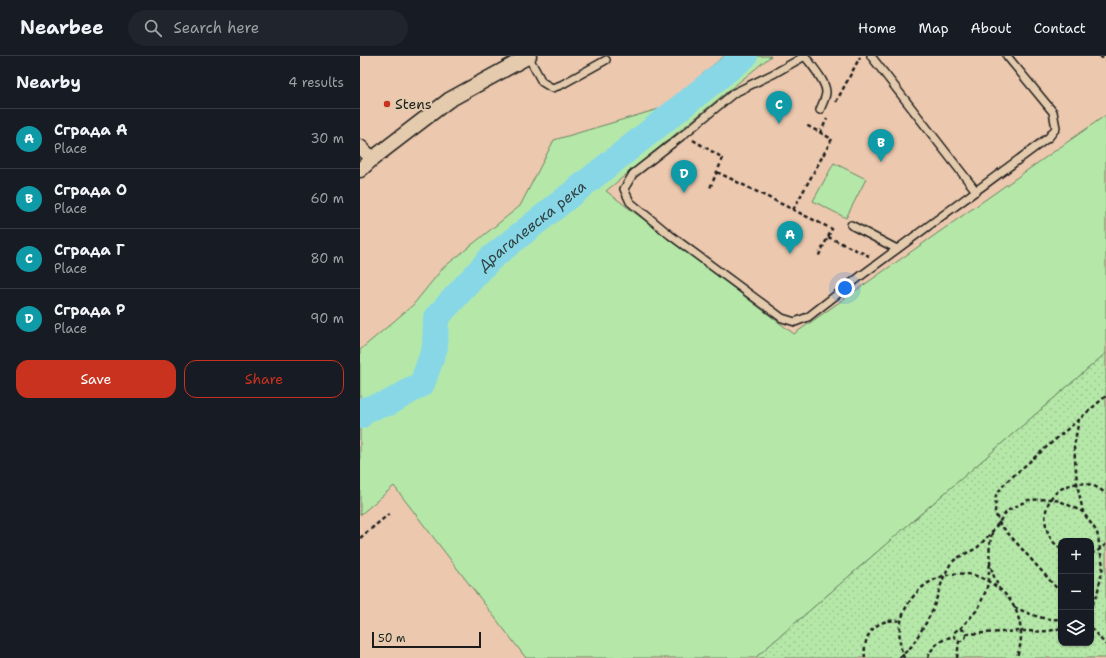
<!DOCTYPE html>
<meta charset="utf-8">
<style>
body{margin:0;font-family:"Shantell Sans",sans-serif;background:#20242c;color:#f1f3f6}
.controls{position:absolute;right:12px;bottom:12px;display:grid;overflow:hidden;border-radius:8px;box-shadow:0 1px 3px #0004}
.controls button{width:36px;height:36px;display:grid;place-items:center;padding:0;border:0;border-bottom:1px solid #363941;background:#171b24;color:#f1f3f6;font:20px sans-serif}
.scale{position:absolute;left:12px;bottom:10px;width:109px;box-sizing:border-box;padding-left:4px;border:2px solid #1c1c1c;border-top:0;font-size:11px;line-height:14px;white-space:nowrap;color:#1c1c1c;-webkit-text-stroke:3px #e5cbad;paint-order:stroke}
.you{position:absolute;left:485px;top:232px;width:14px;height:14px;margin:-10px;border:3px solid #fff;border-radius:50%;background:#1a73e8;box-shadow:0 0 0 6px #1a73e833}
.badge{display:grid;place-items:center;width:26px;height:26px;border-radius:50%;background:#c8321e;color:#fff;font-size:13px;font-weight:700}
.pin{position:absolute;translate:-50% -33px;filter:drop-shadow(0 1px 2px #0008)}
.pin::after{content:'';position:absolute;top:21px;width:14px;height:12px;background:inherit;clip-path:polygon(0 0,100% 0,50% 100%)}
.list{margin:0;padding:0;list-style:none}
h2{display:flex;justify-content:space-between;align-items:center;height:52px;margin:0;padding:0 16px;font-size:17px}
h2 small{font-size:13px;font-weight:400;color:#9ea1a6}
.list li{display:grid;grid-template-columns:26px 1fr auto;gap:12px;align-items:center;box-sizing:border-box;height:60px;padding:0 16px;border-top:1px solid #363941}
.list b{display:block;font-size:15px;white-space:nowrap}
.list p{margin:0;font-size:13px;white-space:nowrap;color:#9ea1a6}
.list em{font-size:13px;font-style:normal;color:#9ea1a6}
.actions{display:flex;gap:8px;padding:12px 16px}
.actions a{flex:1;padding:9px 0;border:1px solid #c8321e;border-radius:12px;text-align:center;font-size:14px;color:#c8321e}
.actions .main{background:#c8321e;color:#fff}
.icon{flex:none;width:22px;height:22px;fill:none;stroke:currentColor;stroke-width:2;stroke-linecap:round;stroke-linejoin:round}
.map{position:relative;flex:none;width:746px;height:602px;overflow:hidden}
header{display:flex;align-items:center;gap:24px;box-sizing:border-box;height:56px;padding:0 20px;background:#171b24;border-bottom:1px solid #363941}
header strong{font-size:19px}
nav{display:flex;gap:22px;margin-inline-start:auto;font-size:14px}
.search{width:280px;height:36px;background:#20242c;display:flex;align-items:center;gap:10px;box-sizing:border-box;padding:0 14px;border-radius:22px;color:#9ea1a6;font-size:15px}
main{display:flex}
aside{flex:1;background:#171b24}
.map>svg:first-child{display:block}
.grass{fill:#b5e8a8;stroke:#688262}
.garden{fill:url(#garden-dots);stroke:#688262;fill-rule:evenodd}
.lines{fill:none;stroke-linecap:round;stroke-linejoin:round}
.river{stroke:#88d7e6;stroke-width:26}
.service-casing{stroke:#1c1c1c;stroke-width:10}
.minor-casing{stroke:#1c1c1c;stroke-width:17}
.path{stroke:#1c1c1c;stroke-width:2.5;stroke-dasharray:4 3;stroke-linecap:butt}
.service{stroke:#e5cbad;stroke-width:7}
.minor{stroke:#e5cbad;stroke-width:14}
.poi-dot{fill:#c8321e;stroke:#e5cbad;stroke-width:1.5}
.labels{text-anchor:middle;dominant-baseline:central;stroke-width:4;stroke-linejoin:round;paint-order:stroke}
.poi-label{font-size:14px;fill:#1c1c1c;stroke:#e5cbad;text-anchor:start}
.water-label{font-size:15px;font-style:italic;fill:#324144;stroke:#e5cbad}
</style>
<header>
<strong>Nearbee</strong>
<div class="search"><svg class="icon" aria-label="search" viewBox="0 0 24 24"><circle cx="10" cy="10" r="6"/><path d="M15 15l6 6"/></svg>Search here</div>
<nav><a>Home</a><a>Map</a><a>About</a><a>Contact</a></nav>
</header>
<main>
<aside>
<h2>Nearby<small>4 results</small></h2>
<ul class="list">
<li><span class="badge" style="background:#0f9aa8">A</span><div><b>Сграда А</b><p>Place</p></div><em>30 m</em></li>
<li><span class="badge" style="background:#0f9aa8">B</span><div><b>Сграда О</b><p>Place</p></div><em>60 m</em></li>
<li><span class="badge" style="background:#0f9aa8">C</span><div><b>Сграда Г</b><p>Place</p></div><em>80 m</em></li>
<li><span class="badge" style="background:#0f9aa8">D</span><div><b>Сграда Р</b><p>Place</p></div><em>90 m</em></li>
</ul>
<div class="actions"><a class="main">Save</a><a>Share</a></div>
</aside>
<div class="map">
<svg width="746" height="602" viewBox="0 0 746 602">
<defs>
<pattern id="garden-dots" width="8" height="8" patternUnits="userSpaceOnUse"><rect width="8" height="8" fill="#b5e8a8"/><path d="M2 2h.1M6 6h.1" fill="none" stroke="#9bc690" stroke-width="1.8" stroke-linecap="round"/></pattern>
</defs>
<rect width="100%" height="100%" fill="#ebc8ae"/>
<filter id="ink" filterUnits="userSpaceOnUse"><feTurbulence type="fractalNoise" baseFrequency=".025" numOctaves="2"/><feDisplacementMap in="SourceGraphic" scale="8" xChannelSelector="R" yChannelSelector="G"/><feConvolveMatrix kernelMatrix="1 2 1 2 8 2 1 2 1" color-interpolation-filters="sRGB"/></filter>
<g filter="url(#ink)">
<g class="grass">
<polygon points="364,0 411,0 246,135 434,278 746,59 746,297 395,602 166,602 34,430 0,459 0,294 53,249 83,212 160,150 194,84 302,52"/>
<polygon points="474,107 506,123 486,162 453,145"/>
</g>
<path class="garden" d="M746 297V602H395ZM701 485H731V587H701Z"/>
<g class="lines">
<path class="river" id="s1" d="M0 360 6 353 29 347 62 328 75 291 76 262 130 203 385 0"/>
<defs>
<g id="service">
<polyline points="168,0 182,26 192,32 201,29 246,4"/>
<polyline points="445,0 415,17 374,37 323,79 273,118 264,133 270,146 310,179 422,262 435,266 448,261 502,219 689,81 696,72 693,56 647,0"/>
<path d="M445 0C451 9 466 25 466 36 466 42 462 48 460 54"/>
<polyline points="511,0 616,135"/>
<polyline points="491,169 537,193"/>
</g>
<g id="minor">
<polyline points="0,91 12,103"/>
<polyline points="0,114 12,103 89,44 169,0"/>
</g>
</defs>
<use href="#service" class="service-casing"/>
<use href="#minor" class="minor-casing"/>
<g class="path">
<polyline points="740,0 746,5"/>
<polyline points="476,46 500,1"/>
<polyline points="460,77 467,63"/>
<polyline points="333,84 363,102 350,132"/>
<polyline points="357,116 472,173 458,201"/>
<polyline points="433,154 472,83 446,69"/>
<polyline points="468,181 509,200"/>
<polyline points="719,363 714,391 717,427 723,456"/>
<path d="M632 477C627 499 629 511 639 532"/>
<polyline points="0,482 29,458"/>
<path d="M701 493C685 482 681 460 690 444 692 439 697 436 701 433 717 424 733 426 746 438"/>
<polyline points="731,498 741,493 746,488"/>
<polyline points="701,537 639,467 635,456 636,439 646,426 746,340"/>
<path d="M654 551C670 558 684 565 701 563"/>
<polyline points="731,572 746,589"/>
<polyline points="600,573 618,553 627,532 630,507"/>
<circle cx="600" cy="579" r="6"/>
<path d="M606 578C624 577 642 576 660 575 675 575 686 577 701 572"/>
<path d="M505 602C502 578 517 561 541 565"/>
<polyline points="539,602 551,591 566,567 573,553 584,520 591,507 597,502 617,492 632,476 647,455 668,444 690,443 700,445 723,456 737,476 743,510 737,539 731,550"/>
<path d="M544 602C522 545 586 494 634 529 645 536 652 545 657 557 662 571 663 588 656 602"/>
<path d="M568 602C572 589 582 583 594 580"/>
<polyline points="597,602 599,585"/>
</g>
<use href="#service" class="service"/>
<use href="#minor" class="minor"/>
</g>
</g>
<circle class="poi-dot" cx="27" cy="48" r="4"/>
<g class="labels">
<g class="poi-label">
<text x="35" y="48">Stens</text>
</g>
<g class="water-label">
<text stroke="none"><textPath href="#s1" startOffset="273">Драгалевска река</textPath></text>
</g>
</g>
</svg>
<div class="controls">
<button>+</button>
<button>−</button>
<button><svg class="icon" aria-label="layers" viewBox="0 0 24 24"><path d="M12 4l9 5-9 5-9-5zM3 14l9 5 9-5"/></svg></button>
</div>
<div class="scale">50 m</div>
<div class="you"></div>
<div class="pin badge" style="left:430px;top:198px;background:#0f9aa8">A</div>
<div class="pin badge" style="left:521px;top:106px;background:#0f9aa8">B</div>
<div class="pin badge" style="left:419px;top:68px;background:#0f9aa8">C</div>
<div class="pin badge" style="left:324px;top:137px;background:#0f9aa8">D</div>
</div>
</main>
